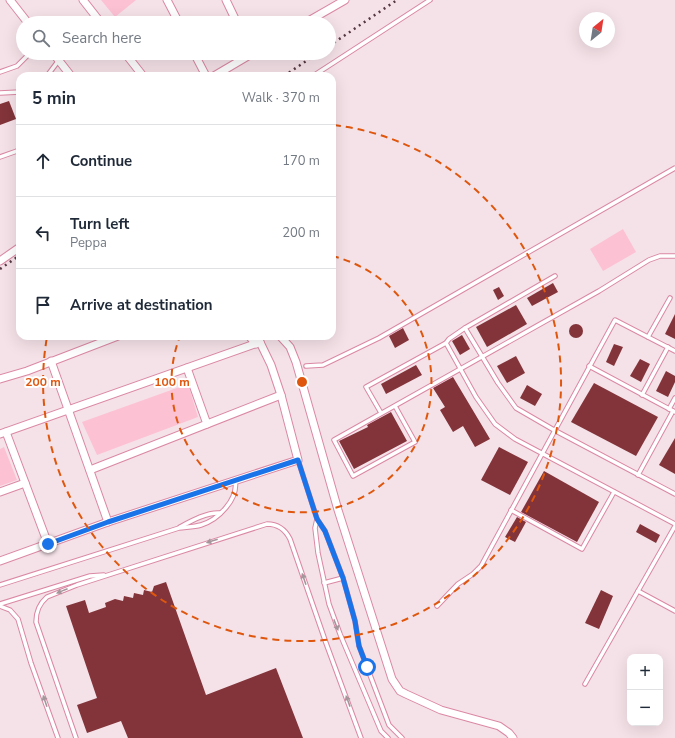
<!DOCTYPE html>
<meta charset="utf-8">
<style>
body{margin:0;font-family:"Nunito Sans",sans-serif;background:#f2f2f3;color:#1f2937}
.controls{position:absolute;right:12px;bottom:12px;display:grid;overflow:hidden;border-radius:8px;box-shadow:0 4px 16px #0002}
.controls button{width:36px;height:36px;display:grid;place-items:center;padding:0;border:0;border-bottom:1px solid #e0e1e3;background:#fff;color:#1f2937;font:20px sans-serif}
.compass{position:absolute;left:579px;top:12px;width:36px;height:36px;border-radius:50%;background:#fff;box-shadow:0 4px 16px #0002;rotate:30deg}
.stop{position:absolute;width:12px;height:12px;margin:-9px;border:3px solid #1a73e8;border-radius:50%;background:#fff}
.stop.end{background:#1a73e8;border-color:#fff;box-shadow:0 1px 4px #0008}
.list{margin:0;padding:0;list-style:none}
h2{display:flex;justify-content:space-between;align-items:center;height:52px;margin:0;padding:0 16px;font-size:17px}
h2 small{font-size:13px;font-weight:400;color:#747a83}
.list li{display:grid;grid-template-columns:26px 1fr auto;gap:12px;align-items:center;box-sizing:border-box;height:72px;padding:0 16px;border-top:1px solid #e0e1e3}
.list b{display:block;font-size:15px;white-space:nowrap}
.list p{margin:0;font-size:13px;white-space:nowrap;color:#747a83}
.list em{font-size:13px;font-style:normal;color:#747a83}
.icon{flex:none;width:22px;height:22px;fill:none;stroke:currentColor;stroke-width:2;stroke-linecap:round;stroke-linejoin:round}
.map{position:relative;flex:none;width:675px;height:738px;overflow:hidden}
.search{position:absolute;background:#fff;box-shadow:0 4px 16px #0002;left:16px;top:16px;width:320px;height:44px;display:flex;align-items:center;gap:10px;box-sizing:border-box;padding:0 14px;border-radius:22px;color:#747a83;font-size:15px}
.panel{position:absolute;background:#fff;box-shadow:0 4px 16px #0002;left:16px;top:72px;width:320px;height:268px;border-radius:12px}
.map>svg:first-child{display:block}
.green{fill:#fdc1d4}
.building{fill:#82343a}
.lines{fill:none;stroke-linecap:round;stroke-linejoin:round}
.service-casing{stroke:#db88a4;stroke-width:5.5}
.minor-casing{stroke:#db88a4;stroke-width:9}
.service{stroke:#fff;stroke-width:3.5}
.minor{stroke:#fff;stroke-width:7}
.rail{stroke:#563843;stroke-width:2.5;stroke-dasharray:2 4;stroke-linecap:butt}
.oneway{fill:#a5969c}
.route{stroke:#1a73e8;stroke-width:5}
.ring{fill:none;stroke:#df560d;stroke-width:2;stroke-dasharray:7 5}
.centre{fill:#df560d;stroke:#fff;stroke-width:2}
.ring-label{font-size:12px;text-anchor:middle;font-weight:bold;fill:#df560d;stroke:#fff;stroke-width:4;stroke-linejoin:round;paint-order:stroke}
</style>
<div class="map">
<svg width="675" height="738" viewBox="0 0 675 738">
<rect width="100%" height="100%" fill="#f5e2e8"/>
<g class="green">
<polygon points="101,0 136,0 115,17"/>
<polygon points="623,229 636,252 603,271 590,249"/>
<polygon points="188,384 198,417 97,455 82,422"/>
<polygon points="4,447 17,480 0,486 0,449"/>
</g>
<g class="building">
<polygon points="9,101 16,119 0,125 0,104"/>
<polygon points="553,283 558,292 532,306 527,298"/>
<polygon points="499,287 504,296 498,300 493,290"/>
<polygon points="516,305 527,324 487,347 476,327"/>
<polygon points="675,314 675,339 665,334"/>
<circle cx="576" cy="331" r="7"/>
<polygon points="403,328 409,340 395,348 389,336"/>
<polygon points="462,335 470,349 460,355 452,341"/>
<polygon points="614,344 623,347 614,366 606,362"/>
<polygon points="516,356 525,373 507,383 497,366"/>
<polygon points="640,359 650,364 641,382 630,376"/>
<polygon points="416,365 422,375 386,394 381,384"/>
<polygon points="666,371 675,376 675,382 668,397 656,391"/>
<polygon points="453,377 490,439 475,447 463,426 453,432 440,410 445,407 433,388"/>
<polygon points="594,383 658,417 636,456 571,422"/>
<polygon points="527,385 542,394 535,406 520,398"/>
<polygon points="391,412 407,441 354,469 339,441 368,427 367,425"/>
<polygon points="675,438 675,474 659,465"/>
<polygon points="499,447 528,462 510,495 481,480"/>
<polygon points="544,471 599,502 577,542 521,512"/>
<polygon points="517,517 526,522 515,542 505,537"/>
<polygon points="640,524 660,535 656,543 636,532"/>
<polygon points="166,582 206,695 276,668 303,738 128,738 121,721 87,733 77,705 97,698 66,606 85,600 89,613 106,607 105,603 115,599 123,601 124,596 133,598 134,593 143,595 144,590 152,592 154,586"/>
<polygon points="601,590 613,596 599,629 585,623"/>
</g>
<g class="lines">
<defs>
<g id="service">
<polyline points="0,72 17,66 30,53"/>
<polyline points="47,76 59,60"/>
<polyline points="313,76 430,0"/>
<polyline points="0,93 20,92"/>
<polyline points="0,157 17,151 20,148"/>
<polyline points="465,328 498,383 516,408 554,430 675,494"/>
<polyline points="648,337 670,298"/>
<polyline points="446,343 476,397 495,424 515,439 675,524"/>
<polyline points="306,366 323,365 379,338 675,168"/>
<polyline points="589,366 675,412"/>
<polyline points="642,395 668,347"/>
<polyline points="395,406 415,442 353,476 334,440 599,291 649,260 660,256 675,256"/>
<polyline points="669,409 675,398"/>
<polyline points="381,413 366,387 446,343 449,339 465,328 555,276"/>
<polyline points="298,460 317,519 325,531 343,578 355,621 359,646 389,725 402,738"/>
<polyline points="638,475 673,411"/>
<polyline points="511,510 582,549 614,492"/>
<polyline points="317,519 315,528 318,553 329,604 340,634 381,731 388,738"/>
<path d="M180 527C191 521 207 512 220 513"/>
<polyline points="324,583 343,578"/>
<path d="M0 585 179 528C186 527 194 527 201 525 218 520 239 499 235 480"/>
<polyline points="638,591 675,611"/>
<polyline points="0,604 90,576 104,575"/>
<polyline points="0,606 10,610 18,619 31,663 58,738"/>
<polyline points="437,606 458,584 473,574 481,566 615,320 675,351"/>
<polyline points="585,684 675,526"/>
<path d="M76 738 36 622C36 611 39 604 47 597L77 585 267 524C278 524 285 529 290 539L326 643 361 738"/>
</g>
<g id="minor">
<polyline points="10,0 28,23"/>
<polyline points="83,0 101,23"/>
<polyline points="167,0 179,23"/>
<polyline points="226,0 237,23"/>
<polyline points="305,23 345,0"/>
<polyline points="53,53 71,76"/>
<polyline points="125,53 143,76"/>
<polyline points="194,53 206,76"/>
<polyline points="214,76 253,53"/>
<polyline points="0,261 20,247"/>
<polyline points="249,336 256,344"/>
<polyline points="280,336 290,347 296,362 338,510 392,679 400,691 406,694 441,710 499,726 509,733 513,738"/>
<polyline points="51,361 108,522"/>
<polyline points="187,368 207,424"/>
<polyline points="0,379 27,371 118,336"/>
<polyline points="6,432 48,544"/>
<polyline points="0,434 260,342"/>
<polyline points="90,470 281,395"/>
<polyline points="0,492 25,483"/>
<polyline points="0,561 108,522 298,460 281,395 271,365 257,336"/>
</g>
</defs>
<use href="#service" class="service-casing"/>
<use href="#minor" class="minor-casing"/>
<use href="#service" class="service"/>
<use href="#minor" class="minor"/>
<g class="rail">
<polyline points="329,46 397,0"/>
<polyline points="284,76 318,53"/>
<polyline points="0,269 20,255"/>
</g>
</g>
<defs><path id="oneway-solid" d="M-6-.8H1V-3.2L6.5 0L1 3.2V.8H-6Z"/></defs>
<g class="oneway">
<use href="#oneway-solid" transform="translate(212 541) rotate(162)"/>
<use href="#oneway-solid" transform="translate(304 579) rotate(-109)"/>
<use href="#oneway-solid" transform="translate(62 591) rotate(158)"/>
<use href="#oneway-solid" transform="translate(336 625) rotate(69)"/>
<use href="#oneway-solid" transform="translate(45 701) rotate(-109)"/>
<use href="#oneway-solid" transform="translate(348 701) rotate(-110)"/>
</g>
<g class="lines">
<polyline class="route" points="48,544 108,522 298,460 317,519 325,531 343,578 355,621 359,646 367,667"/>
</g>
<g class="ring">
<path d="M332 256A130 130 0 1 1 180 336"/>
<path d="M334 125A259 259 0 1 1 47 337"/>
</g>
<circle cx="302" cy="382" r="6" class="centre"/>
<g class="ring-label">
<text x="172" y="386">100 m</text>
<text x="43" y="386">200 m</text>
</g>
</svg>
<div class="controls">
<button>+</button>
<button>−</button>
</div>
<svg class="compass" viewBox="-18 -18 36 36"><path d="M0-13l5 13h-10z" fill="#e53935"/><path d="M0 13l5-13h-10z" fill="#747a83"/></svg>
<div class="stop" style="left:367px;top:667px"></div>
<div class="stop end" style="left:48px;top:544px"></div>
<div class="search"><svg class="icon" aria-label="search" viewBox="0 0 24 24"><circle cx="10" cy="10" r="6"/><path d="M15 15l6 6"/></svg>Search here</div>
<section class="panel">
<h2>5 min<small>Walk · 370 m</small></h2>
<ul class="list">
<li><svg class="icon" aria-label="ahead" viewBox="0 0 24 24"><path d="M12 20V5M6 11l6-6 6 6"/></svg><div><b>Continue</b></div><em>170 m</em></li>
<li><svg class="icon" aria-label="left" viewBox="0 0 24 24"><path d="M17 20v-9H6M10 6l-5 5 5 5"/></svg><div><b>Turn left</b><p>Peppa</p></div><em>200 m</em></li>
<li><svg class="icon" aria-label="arrive" viewBox="0 0 24 24"><path d="M6 21V4h12l-3 4 3 4H6"/></svg><div><b>Arrive at destination</b></div></li>
</ul>
</section>
</div>
